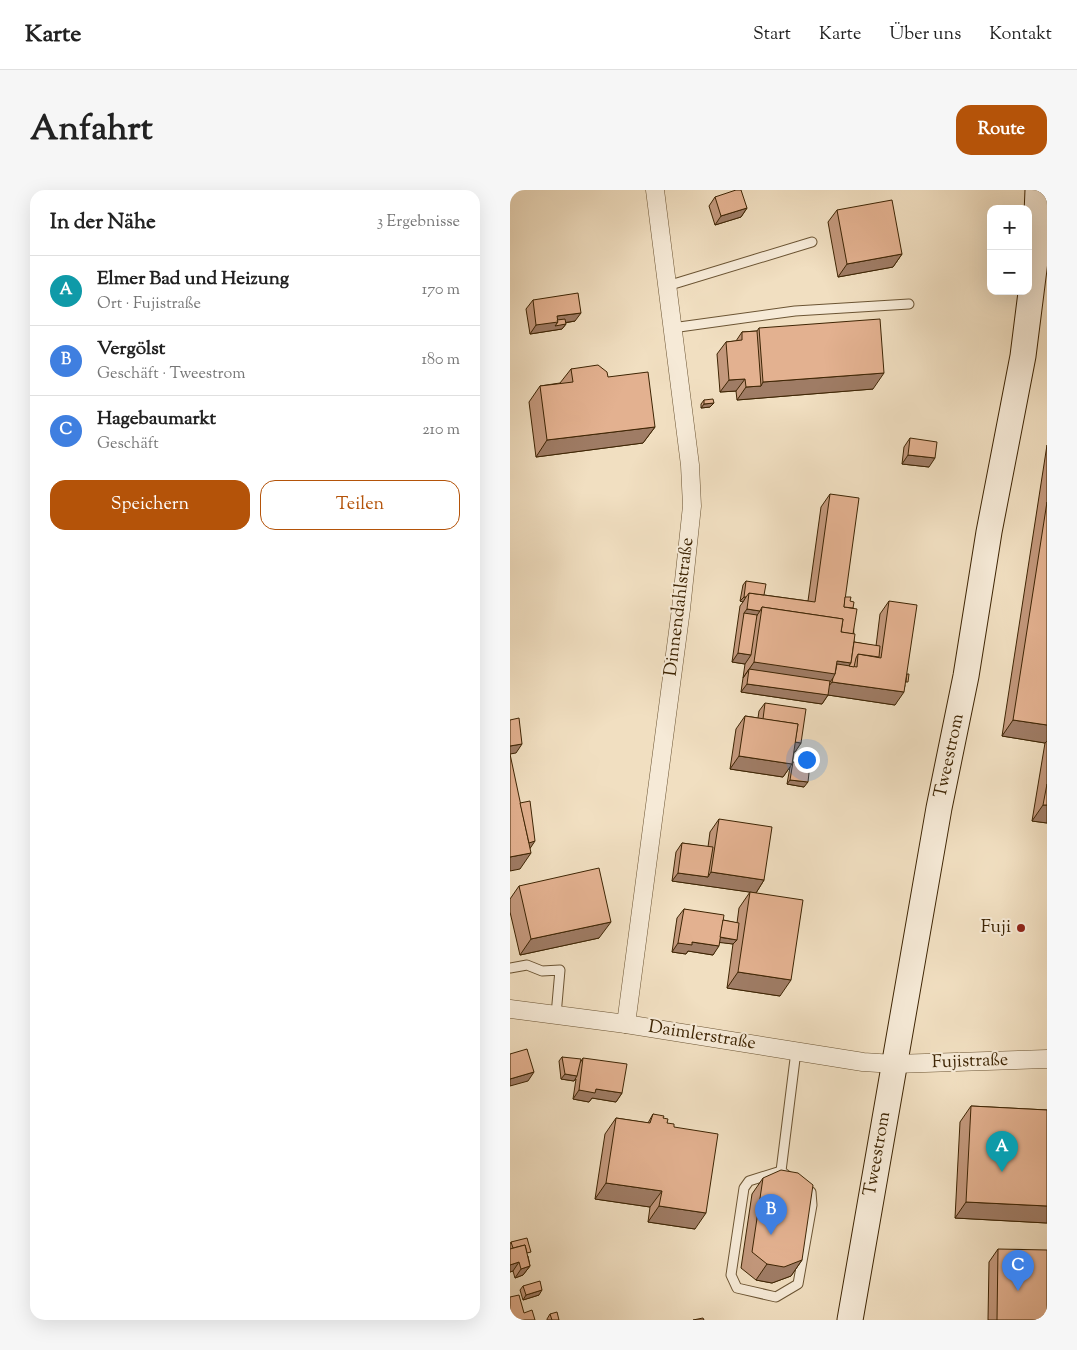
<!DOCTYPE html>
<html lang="de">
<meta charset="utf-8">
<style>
body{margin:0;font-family:"Sorts Mill Goudy",serif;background:#f6f6f6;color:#222}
.controls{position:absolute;right:15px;top:15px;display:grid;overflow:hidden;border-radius:10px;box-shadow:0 5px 20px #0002}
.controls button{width:45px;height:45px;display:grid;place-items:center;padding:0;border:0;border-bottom:1px solid #e0e0e0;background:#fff;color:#222;font:25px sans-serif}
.you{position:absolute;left:296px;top:569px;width:18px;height:18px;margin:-12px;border:4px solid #fff;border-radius:50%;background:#1a73e8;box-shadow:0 0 0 8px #1a73e833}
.badge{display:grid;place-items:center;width:32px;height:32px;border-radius:50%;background:#b45309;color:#fff;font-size:16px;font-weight:700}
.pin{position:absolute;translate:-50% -41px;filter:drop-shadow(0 1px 2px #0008)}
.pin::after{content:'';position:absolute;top:26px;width:18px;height:15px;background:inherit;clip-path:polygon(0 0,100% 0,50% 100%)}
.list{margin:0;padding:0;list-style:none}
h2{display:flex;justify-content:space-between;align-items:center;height:65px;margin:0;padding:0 20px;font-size:21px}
h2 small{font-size:16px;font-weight:400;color:#767676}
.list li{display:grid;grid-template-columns:32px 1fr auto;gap:15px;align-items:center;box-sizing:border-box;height:70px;padding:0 20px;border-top:1px solid #e0e0e0}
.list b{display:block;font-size:19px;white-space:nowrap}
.list p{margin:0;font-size:16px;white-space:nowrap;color:#767676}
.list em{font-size:16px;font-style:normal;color:#767676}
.actions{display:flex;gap:10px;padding:15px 20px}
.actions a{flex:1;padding:11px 0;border:1px solid #b45309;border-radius:15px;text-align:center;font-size:18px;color:#b45309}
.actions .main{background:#b45309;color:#fff}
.map{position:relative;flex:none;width:537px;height:1130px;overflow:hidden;border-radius:15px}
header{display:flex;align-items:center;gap:30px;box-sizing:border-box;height:70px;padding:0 25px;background:#fff;border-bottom:1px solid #e0e0e0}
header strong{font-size:24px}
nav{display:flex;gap:28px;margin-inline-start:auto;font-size:18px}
.intro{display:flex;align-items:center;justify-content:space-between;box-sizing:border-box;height:120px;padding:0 30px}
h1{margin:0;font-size:35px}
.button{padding:12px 22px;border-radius:15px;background:#b45309;color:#fff;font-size:18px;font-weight:700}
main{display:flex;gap:30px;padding:0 30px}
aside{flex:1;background:#fff;border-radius:15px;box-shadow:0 5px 20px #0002}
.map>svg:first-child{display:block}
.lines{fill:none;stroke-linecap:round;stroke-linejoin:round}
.lane-casing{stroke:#6b5433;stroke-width:11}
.street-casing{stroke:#6b5433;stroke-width:19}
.secondary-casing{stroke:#3e2504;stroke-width:27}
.lane{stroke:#f6ead7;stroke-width:9}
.street{stroke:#f6ead7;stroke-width:18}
.secondary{stroke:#f6ead7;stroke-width:25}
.wall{fill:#c3987c;stroke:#3e2504}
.shaded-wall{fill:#9f7c65;stroke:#3e2504}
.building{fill:#e3b190;stroke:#3e2504}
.poi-dot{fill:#8f2418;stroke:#f6ead7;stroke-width:2}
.labels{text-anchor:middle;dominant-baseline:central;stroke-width:4;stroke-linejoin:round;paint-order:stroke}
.street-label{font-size:18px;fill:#3e2504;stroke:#f6ead7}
.poi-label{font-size:18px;fill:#3e2504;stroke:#f6ead7;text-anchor:end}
</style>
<header>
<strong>Karte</strong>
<nav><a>Start</a><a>Karte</a><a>Über uns</a><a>Kontakt</a></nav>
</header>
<div class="intro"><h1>Anfahrt</h1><a class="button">Route</a></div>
<main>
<aside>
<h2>In der Nähe<small>3 Ergebnisse</small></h2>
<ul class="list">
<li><span class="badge" style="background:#0f9aa8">A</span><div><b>Elmer Bad und Heizung</b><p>Ort · Fujistraße</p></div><em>170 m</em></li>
<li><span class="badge" style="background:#3f7fe0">B</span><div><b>Vergölst</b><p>Geschäft · Tweestrom</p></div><em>180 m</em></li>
<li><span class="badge" style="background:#3f7fe0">C</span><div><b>Hagebaumarkt</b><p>Geschäft</p></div><em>210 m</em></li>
</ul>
<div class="actions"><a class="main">Speichern</a><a>Teilen</a></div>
</aside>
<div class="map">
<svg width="537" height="1130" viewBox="0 0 537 1130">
<rect width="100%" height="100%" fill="#f1dfc1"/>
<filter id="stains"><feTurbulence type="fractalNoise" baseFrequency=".004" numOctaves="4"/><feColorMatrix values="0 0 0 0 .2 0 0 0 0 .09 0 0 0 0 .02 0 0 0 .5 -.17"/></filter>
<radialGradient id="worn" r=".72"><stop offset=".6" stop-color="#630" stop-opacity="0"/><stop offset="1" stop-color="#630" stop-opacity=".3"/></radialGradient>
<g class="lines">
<defs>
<g id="lane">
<polyline points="157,96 302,52"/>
<polyline points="162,138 285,121 399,114"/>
<polyline points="0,778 17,775 32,781 50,780 46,825"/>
<polyline points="271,981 239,991 234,998 221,1085 227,1098 266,1107 288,1094 302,1015 301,1002 297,999"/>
<polyline points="280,988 271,981 286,861"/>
</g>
<g id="street">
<polyline points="0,819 116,834 353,872 384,874 537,869"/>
<polyline points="116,834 171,419 182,316 180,275 145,0"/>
</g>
<polyline id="secondary" points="340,1130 429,618 456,486 479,342 513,166 525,71 528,0"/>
</defs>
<use href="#lane" class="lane-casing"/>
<use href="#street" class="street-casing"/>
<use href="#secondary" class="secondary-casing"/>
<use href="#lane" class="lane"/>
<use href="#street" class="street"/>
<use href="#secondary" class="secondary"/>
</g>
<g class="wall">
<polygon points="205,7 237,18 231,27 205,35 199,16"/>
<polygon points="327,20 392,64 383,77 328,87 318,32"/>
<polygon points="23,110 65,131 55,133 56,134 52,139 20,144 16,119"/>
<polygon points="249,138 363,199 227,210 226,201 210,202 207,164 216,152 226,151 232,142 247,141"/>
<polygon points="61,179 98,187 145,237 133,253 26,267 19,212 30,196 50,193"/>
<polygon points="194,210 204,213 200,217 191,218 191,214"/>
<polygon points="400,248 419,277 392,274 394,257"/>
<polygon points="537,255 537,633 522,631 535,553 492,546"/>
<polygon points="320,304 335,407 340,411 343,418 344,452 366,456 370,424 379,411 395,496 385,515 318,505 312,514 231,502 235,474 222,472 230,416 233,412 230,411 233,395 236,391 254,405 298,411 311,317"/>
<polygon points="255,513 291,553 285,562 284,562 282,573 294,597 277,594 280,577 273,587 220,579 226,539 235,526 248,528 249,521"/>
<polygon points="209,629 254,690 246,703 270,806 217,798 223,754 210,752 203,765 178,761 176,764 162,762 167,728 174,719 213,730 227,733 229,718 240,702 162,691 166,662 172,653 198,657 200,642"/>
<polygon points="9,696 89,748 10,765 0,722 0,709"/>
<polygon points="52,867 70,873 73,868 112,903 106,912 82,908 79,912 63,909 66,889 64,891 51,889 49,871"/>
<polygon points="461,916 537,920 537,1033 445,1028 450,932"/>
<polygon points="143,924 153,928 157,933 164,937 185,1039 138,1032 140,1017 85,1009 95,944 106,928 138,933"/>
<polygon points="253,988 292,1070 281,1086 262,1093 246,1090 231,1078 242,1004"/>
<polygon points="1,1052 18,1066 20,1076 13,1085 5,1088 3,1081 0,1082 0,1054"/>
<polygon points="488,1059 537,1130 478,1130 479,1072"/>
<polygon points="13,1096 29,1105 13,1110 10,1100"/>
<polygon points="40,1124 49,1130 37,1130 37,1129"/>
</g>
<g class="shaded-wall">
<polygon points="237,18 231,27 205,35 211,26"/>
<polygon points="392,64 383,77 328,87 337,74"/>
<polygon points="71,123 65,131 46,134 56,134 52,139 20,144 26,135 47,126"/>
<polygon points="374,183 363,199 227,210 236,197 251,196 253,192"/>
<polygon points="235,189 226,201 210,202 219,190"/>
<polygon points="204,213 200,217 191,218 194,214"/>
<polygon points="145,237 133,253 26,267 37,250"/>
<polygon points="398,265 425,268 419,277 392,274"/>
<polygon points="234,407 236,407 233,412 230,411"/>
<polygon points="237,419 250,421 241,434 234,423"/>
<polygon points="228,463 241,465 235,474 222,472"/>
<polygon points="327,471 341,473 336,480 323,488 314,500 239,479 233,488 244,472"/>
<polygon points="322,492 394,502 385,515 318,505 312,514 231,502 237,494 313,504"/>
<polygon points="503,530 537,535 537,551 535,553 492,546"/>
<polygon points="283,552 291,553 285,562 277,561"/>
<polygon points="12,554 6,563 0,564 0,556"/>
<polygon points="229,566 282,574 273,587 220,579"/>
<polygon points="280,590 298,592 294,597 277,594"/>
<polygon points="533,615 537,615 537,633 522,631"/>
<polygon points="25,651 19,660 12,654"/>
<polygon points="21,663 10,679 0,681 0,667"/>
<polygon points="201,682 254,690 246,703 162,691 168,683 198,687"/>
<polygon points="101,732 89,748 10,765 21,749"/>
<polygon points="208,747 227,750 223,754 205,752"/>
<polygon points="182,752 209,756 203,765 178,761 176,764 162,762 168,753"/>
<polygon points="228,782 281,790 270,806 217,798"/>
<polygon points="24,882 18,891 0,896 0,889"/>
<polygon points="55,884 67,886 64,891 51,889"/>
<polygon points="86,899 112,903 106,912 82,908 79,912 63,909 69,900"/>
<polygon points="96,993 152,1001 140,1017 85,1009"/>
<polygon points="456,1012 537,1016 537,1033 445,1028"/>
<polygon points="149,1016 196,1023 185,1039 138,1032"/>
<polygon points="292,1070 281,1086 262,1093 246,1090 257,1074"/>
<polygon points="9,1072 3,1081 0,1082 0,1075"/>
<polygon points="20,1076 13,1085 5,1088 11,1079"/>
<polygon points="32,1100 29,1105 13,1110 16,1105"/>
</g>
<g class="building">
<polygon points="226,0 231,0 237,18 211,26 205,7"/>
<polygon points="382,10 392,64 337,74 327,20"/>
<polygon points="68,103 71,123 47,126 48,132 26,135 23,110"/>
<polygon points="55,129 56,134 45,136 48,132 47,130"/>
<polygon points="370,129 374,183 253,192 249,138"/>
<polygon points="247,141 251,196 236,197 235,189 219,190 216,152 232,150 232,142"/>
<polygon points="88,175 97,182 98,187 138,182 145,237 37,250 30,196 63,192 61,179"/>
<polygon points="203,209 204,213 194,214 194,210"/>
<polygon points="400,248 427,252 425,268 398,265"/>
<polygon points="320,304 349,308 334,417 347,419 343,444 331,442 333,429 252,417 250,421 237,419 239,403 305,412"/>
<polygon points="537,312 537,535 503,530"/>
<polygon points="236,391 256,394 254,405 239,403 236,407 234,407"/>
<polygon points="335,407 341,407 340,411 344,412 343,418 334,417"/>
<polygon points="379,411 407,415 394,502 322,492 323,488 325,484 327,474 347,477 348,464 371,468"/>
<polygon points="252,417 333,429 331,442 345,444 341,473 327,471 325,484 244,472"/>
<polygon points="234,423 247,425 241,465 228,463"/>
<polygon points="344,452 370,456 369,467 348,464 346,468 344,477 339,476 341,473"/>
<polygon points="239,479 320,491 318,505 237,494"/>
<polygon points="397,484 399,484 398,492 396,492"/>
<polygon points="255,513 296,519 291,553 285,552 288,534 253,529"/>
<polygon points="235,526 288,534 282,574 229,566"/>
<polygon points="9,528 12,554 0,556 0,530"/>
<polygon points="0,564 21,663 0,667"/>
<polygon points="283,572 300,574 298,592 280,590"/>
<polygon points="537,594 537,615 533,615"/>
<polygon points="20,611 25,651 19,653 10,613"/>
<polygon points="209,629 262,637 254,690 201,682"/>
<polygon points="172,653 203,657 198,687 168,683"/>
<polygon points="89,678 101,732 21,749 9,696"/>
<polygon points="240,702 293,710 281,790 228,782"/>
<polygon points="174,719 214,725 209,756 182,752 182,755 168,753"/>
<polygon points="213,730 229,733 227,750 210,747"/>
<polygon points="17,859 24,882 0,889 0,864"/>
<polygon points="52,867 71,869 67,886 55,884"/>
<polygon points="73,868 117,874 112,903 86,899 85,903 69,900"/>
<polygon points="461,916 537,920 537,1016 456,1012"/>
<polygon points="143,924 154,926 153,928 158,929 157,933 164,934 164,937 208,944 196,1023 149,1016 152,1001 96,993 106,928 140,933"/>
<polygon points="271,980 288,983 303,995 292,1070 274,1077 257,1074 242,1062 253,988"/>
<polygon points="17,1048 21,1062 17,1063 15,1055 3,1058 1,1052"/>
<polygon points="15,1055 20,1076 11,1079 9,1072 0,1075 0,1059"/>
<polygon points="488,1059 537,1060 537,1130 487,1130"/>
<polygon points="30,1091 32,1100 16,1105 13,1096"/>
<polygon points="9,1105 14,1123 22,1120 25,1130 0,1130 0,1107"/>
<polygon points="47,1122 49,1130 42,1130 40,1124"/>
<polygon points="193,1128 194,1130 183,1130"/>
</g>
<circle class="poi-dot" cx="511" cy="738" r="5"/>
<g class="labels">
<g class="street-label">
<text transform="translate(170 417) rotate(-83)">Dinnendahlstraße</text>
<text transform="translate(440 566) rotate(-78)">Tweestrom</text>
<text transform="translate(192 846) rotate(9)">Daimlerstraße</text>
<text transform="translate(460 872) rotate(-2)">Fujistraße</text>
<text transform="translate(368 964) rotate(-80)">Tweestrom</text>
</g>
<g class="poi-label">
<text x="501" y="738">Fuji</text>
</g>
</g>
<rect width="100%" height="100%" filter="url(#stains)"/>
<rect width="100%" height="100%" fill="url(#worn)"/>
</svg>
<div class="controls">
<button>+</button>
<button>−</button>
</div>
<div class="you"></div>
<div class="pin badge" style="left:492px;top:982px;background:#0f9aa8">A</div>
<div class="pin badge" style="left:261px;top:1045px;background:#3f7fe0">B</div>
<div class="pin badge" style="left:508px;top:1101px;background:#3f7fe0">C</div>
</div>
</main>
